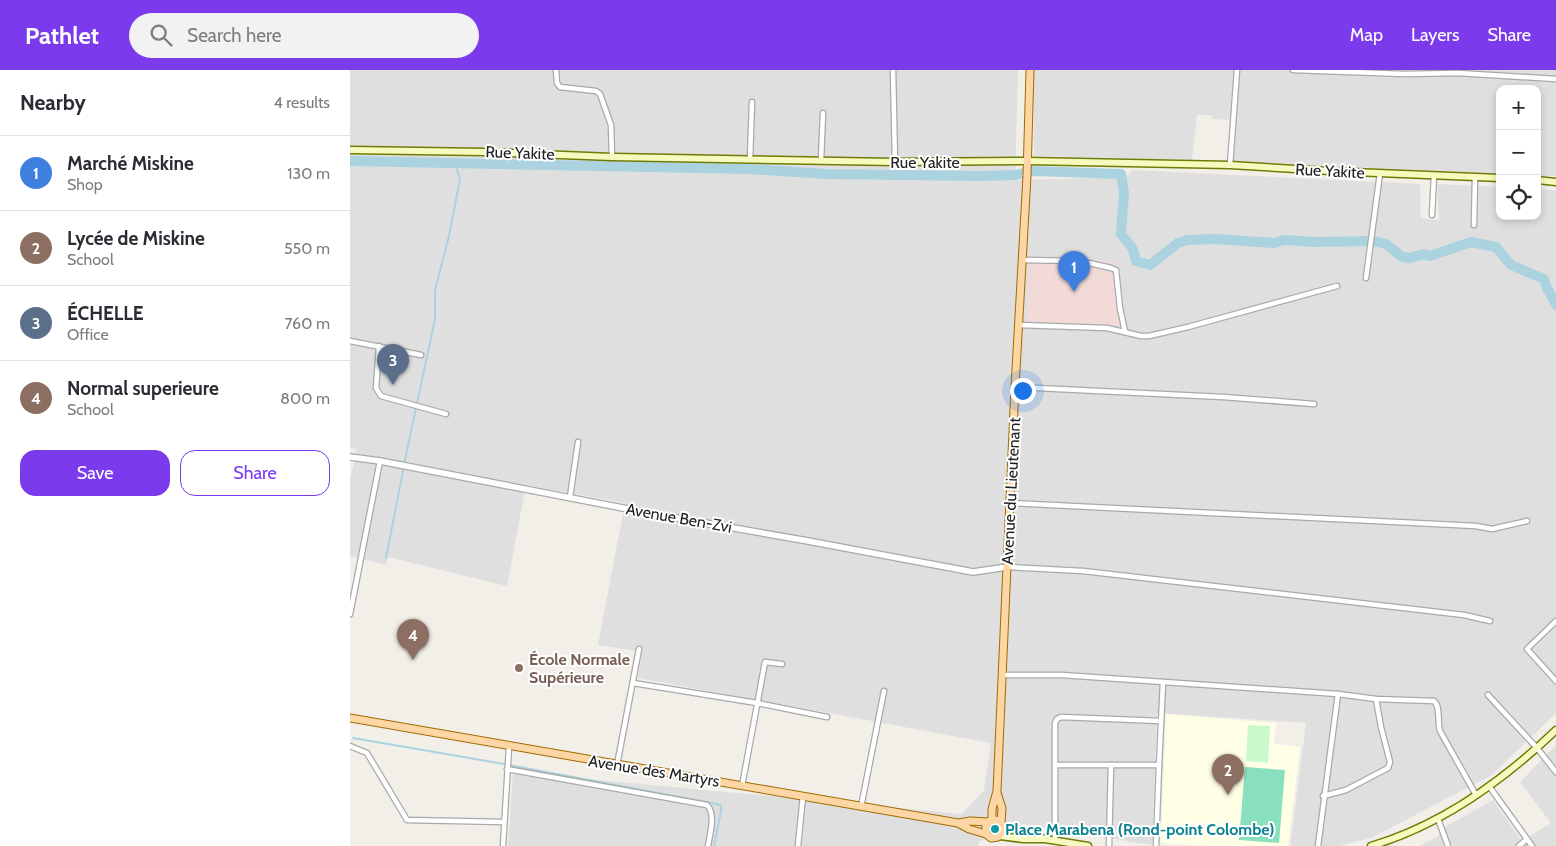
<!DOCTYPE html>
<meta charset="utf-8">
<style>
body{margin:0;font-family:Cabin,sans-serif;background:#f2f2f3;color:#2b2b33}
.controls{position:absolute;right:15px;top:15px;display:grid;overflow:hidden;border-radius:10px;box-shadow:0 2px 8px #0003}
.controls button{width:45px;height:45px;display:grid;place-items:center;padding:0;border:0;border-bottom:1px solid #e1e1e2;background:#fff;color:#2b2b33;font:25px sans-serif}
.you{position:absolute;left:672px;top:320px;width:18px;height:18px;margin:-12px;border:4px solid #fff;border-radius:50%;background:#1a73e8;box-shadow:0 0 0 8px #1a73e833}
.badge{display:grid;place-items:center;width:32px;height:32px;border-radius:50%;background:#7c3aed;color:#fff;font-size:16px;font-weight:700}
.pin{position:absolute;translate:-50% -41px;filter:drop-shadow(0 1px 2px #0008)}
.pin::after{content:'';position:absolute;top:26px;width:18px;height:15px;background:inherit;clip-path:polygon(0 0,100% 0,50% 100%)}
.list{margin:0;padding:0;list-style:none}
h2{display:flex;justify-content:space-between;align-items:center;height:65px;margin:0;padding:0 20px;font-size:21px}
h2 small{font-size:16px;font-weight:400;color:#7c7c81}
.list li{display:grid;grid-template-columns:32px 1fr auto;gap:15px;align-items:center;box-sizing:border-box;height:75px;padding:0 20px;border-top:1px solid #e1e1e2}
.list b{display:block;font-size:19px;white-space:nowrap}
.list p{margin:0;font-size:16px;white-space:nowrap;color:#7c7c81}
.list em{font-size:16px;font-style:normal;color:#7c7c81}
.actions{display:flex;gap:10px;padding:15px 20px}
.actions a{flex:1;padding:11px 0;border:1px solid #7c3aed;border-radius:15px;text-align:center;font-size:18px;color:#7c3aed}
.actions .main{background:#7c3aed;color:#fff}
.icon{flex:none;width:28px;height:28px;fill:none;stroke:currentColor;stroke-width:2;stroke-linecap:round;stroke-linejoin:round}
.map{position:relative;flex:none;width:1206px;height:776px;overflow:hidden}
header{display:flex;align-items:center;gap:30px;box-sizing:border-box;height:70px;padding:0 25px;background:#7c3aed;color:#fff}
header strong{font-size:24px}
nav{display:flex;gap:28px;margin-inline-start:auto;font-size:18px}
.search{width:350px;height:45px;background:#f2f2f3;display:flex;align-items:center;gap:12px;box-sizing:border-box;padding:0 18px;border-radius:28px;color:#7c7c81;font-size:19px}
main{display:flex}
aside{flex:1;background:#fff}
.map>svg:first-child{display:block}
.residential{fill:#e0dfdf}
.commercial{fill:#f2dad9}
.education{fill:#ffffe5}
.park{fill:#c8facc}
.pitch{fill:#88e0be}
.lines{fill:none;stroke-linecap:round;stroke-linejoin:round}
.stream{stroke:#aad3df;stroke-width:2}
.river{stroke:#aad3df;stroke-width:10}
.minor-casing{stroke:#a9a9a9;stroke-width:7}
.tertiary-casing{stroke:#a9a9a9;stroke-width:8}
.secondary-casing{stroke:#707d05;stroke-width:9}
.primary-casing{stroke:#a06b00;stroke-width:9}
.minor{stroke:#fff;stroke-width:4.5}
.tertiary{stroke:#fff;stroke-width:5.5}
.secondary{stroke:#f7fabf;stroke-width:6}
.primary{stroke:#fcd6a4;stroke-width:7}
.education-dot{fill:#8d6e63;stroke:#fff;stroke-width:2}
.culture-dot{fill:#0f9aa8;stroke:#fff;stroke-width:2}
.labels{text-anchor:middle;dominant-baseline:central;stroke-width:4;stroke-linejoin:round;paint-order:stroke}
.street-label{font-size:16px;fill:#222;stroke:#fff}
.education-label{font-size:16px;font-weight:bold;fill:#785e54;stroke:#fff;text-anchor:start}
.culture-label{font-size:16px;font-weight:bold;fill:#0d838f;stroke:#fff;text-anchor:start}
</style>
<header>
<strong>Pathlet</strong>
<div class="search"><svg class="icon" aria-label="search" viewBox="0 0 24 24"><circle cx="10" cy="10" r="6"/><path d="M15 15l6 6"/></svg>Search here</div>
<nav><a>Map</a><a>Layers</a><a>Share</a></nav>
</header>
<main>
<aside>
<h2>Nearby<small>4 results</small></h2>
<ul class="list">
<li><span class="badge" style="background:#3f7fe0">1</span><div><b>Marché Miskine</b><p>Shop</p></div><em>130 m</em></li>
<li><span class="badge" style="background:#8d6e63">2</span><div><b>Lycée de Miskine</b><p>School</p></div><em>550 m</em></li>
<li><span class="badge" style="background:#5c6f8a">3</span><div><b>ÉCHELLE</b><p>Office</p></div><em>760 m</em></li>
<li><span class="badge" style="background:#8d6e63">4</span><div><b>Normal superieure</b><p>School</p></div><em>800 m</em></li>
</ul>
<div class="actions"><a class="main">Save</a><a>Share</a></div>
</aside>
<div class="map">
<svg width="1206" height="776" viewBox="0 0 1206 776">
<rect width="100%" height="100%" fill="#f2efe9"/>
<g class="residential">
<polygon points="0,0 668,0 665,110 775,107 783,100 1070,114 1071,148 1089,150 1087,114 1150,117 1150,146 1187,146 1187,119 1204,120 1206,121 1206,643 1142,705 1021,768 988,776 940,776 956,653 807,643 802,775 672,754 628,772 628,776 158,776 163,702 612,744 634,720 641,673 288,608 292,582 248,575 275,433 176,415 157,516 38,487 36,495 0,486 0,409 7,379 0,378"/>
<polygon points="684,0 1206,0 1206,106 1187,106 1187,19 1150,19 1150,104 882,91 884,50 862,49 861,45 847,45 842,90 684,86"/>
<polygon points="1206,675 1206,776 1070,776 1087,767 1095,757 1143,730 1172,771 1201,753 1170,712"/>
</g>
<polygon class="commercial" points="679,189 765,192 774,256 677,252"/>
<polygon class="education" points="816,644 926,653 924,674 950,677 938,776 856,776 811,773"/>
<polygon class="park" points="898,655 920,656 918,693 896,691"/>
<polygon class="pitch" points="895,697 935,700 929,773 889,770"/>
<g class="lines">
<g class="stream">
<polyline points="54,394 85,249 85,220 99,166 110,109 105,94"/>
<polyline points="36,488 53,401"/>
<polyline points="3,668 154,694"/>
<polyline points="159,695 367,734 371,736 371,741 364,776"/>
</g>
<polyline class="river" points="0,91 399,99 476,104 630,106 665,105 683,101 771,104 774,123 771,164 783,179 786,191 800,195 828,173 837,170 865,169 924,173 934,170 965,172 1024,171 1036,174 1052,187 1060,188 1073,184 1080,186 1121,172 1146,177 1161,195 1194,209 1197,218 1206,235"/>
<defs>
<g id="minor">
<polyline points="206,0 207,13 210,17 246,21 250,24 261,55 262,87"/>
<polyline points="543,0 545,92"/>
<polyline points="943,0 1055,4 1108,3 1206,9"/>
<polyline points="400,89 402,32"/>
<polyline points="471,90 473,43"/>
<polyline points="880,95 887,0"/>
<polyline points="1082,145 1084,105"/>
<polyline points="1124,155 1125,107"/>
<polyline points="673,190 730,191 761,198 766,200 770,238 775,262"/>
<polyline points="1016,208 1030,103"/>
<polyline points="669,255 757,258 791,266 799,266 838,257 987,216"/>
<polyline points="0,271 71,285"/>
<polyline points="29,276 26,318 31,326 96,344"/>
<polyline points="665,317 873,327 964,334"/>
<polyline points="220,427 228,372"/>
<polyline points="660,433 1126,456 1142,459 1177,451"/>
<polyline points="657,497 733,501 1114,545 1140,551"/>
<polyline points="0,544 30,391"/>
<polyline points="1206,551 1177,579 1206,611"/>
<path d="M653 605H712L988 624 1026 629 1084 631C1091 637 1087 652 1090 661L1126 725"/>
<polyline points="283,613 407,633 477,647"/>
<polyline points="1138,625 1187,678 1206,702"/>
<polyline points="0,676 17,683 57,750 154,752"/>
<polyline points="267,695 289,579"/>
<polyline points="706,695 809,695"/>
<path d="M157 699 357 735C366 744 360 764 358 776"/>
<polyline points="392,716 415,592 432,594"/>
<polyline points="1139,716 1182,776"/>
<polyline points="973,726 996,720 1038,698 1040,692 1031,657 1026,629"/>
<polyline points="511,737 534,621"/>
<polyline points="1088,749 1098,776"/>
<polyline points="705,770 705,653 707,649 711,647 811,651"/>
<polyline points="153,776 159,677"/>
<polyline points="448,776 453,726"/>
<polyline points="759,776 761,695"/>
<polyline points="806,776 809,695 813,612"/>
<polyline points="968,776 988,624"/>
<polyline points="1169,776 1177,769"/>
</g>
<polyline id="tertiary" points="0,387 30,391 304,444 458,471 623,502 657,497"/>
<g id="secondary">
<polyline points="0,80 136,82 262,87 545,92 678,91 880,95 980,101 1150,108"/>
<polyline points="1187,110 1206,112"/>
<polyline points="653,756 674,761 692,768"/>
<polyline points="650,766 673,769 695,769 738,776"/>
<path d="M1021 776C1092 755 1153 711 1206 660"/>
</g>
<g id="primary">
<polyline points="0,648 608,753 619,759 636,764"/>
<path d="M647 723 652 738 651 753 653 759 648 767 641 768 636 764V755C640 749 645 748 651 753"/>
<polyline points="642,750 642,739 647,721 665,317 677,106 680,0"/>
<polyline points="609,753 620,751 638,752"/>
</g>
</defs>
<use href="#minor" class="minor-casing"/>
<use href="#tertiary" class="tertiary-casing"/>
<use href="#secondary" class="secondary-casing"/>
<use href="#primary" class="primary-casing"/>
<use href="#minor" class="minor"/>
<use href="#tertiary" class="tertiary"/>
<use href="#secondary" class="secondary"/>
<use href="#primary" class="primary"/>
</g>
<circle class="education-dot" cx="169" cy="598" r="5"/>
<circle class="culture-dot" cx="645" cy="759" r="5"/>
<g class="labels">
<g class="street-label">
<text transform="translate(170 83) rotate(2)">Rue Yakite</text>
<text x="575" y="92">Rue Yakite</text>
<text transform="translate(980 101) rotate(3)">Rue Yakite</text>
<text transform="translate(661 421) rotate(-87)">Avenue du Lieutenant</text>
<text transform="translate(329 448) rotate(10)">Avenue Ben-Zvi</text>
<text transform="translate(304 701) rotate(9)">Avenue des Martyrs</text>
</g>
<g class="education-label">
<text x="179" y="589">École Normale<tspan x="179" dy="18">Supérieure</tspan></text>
</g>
<g class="culture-label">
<text x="655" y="759">Place Marabena (Rond-point Colombe)</text>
</g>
</g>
</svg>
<div class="controls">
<button>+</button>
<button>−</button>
<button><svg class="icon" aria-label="locate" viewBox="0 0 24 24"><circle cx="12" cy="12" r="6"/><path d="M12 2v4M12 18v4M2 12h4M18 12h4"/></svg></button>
</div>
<div class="you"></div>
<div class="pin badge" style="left:724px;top:222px;background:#3f7fe0">1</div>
<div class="pin badge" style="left:878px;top:725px;background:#8d6e63">2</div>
<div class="pin badge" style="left:43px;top:315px;background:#5c6f8a">3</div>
<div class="pin badge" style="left:63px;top:590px;background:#8d6e63">4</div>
</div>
</main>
